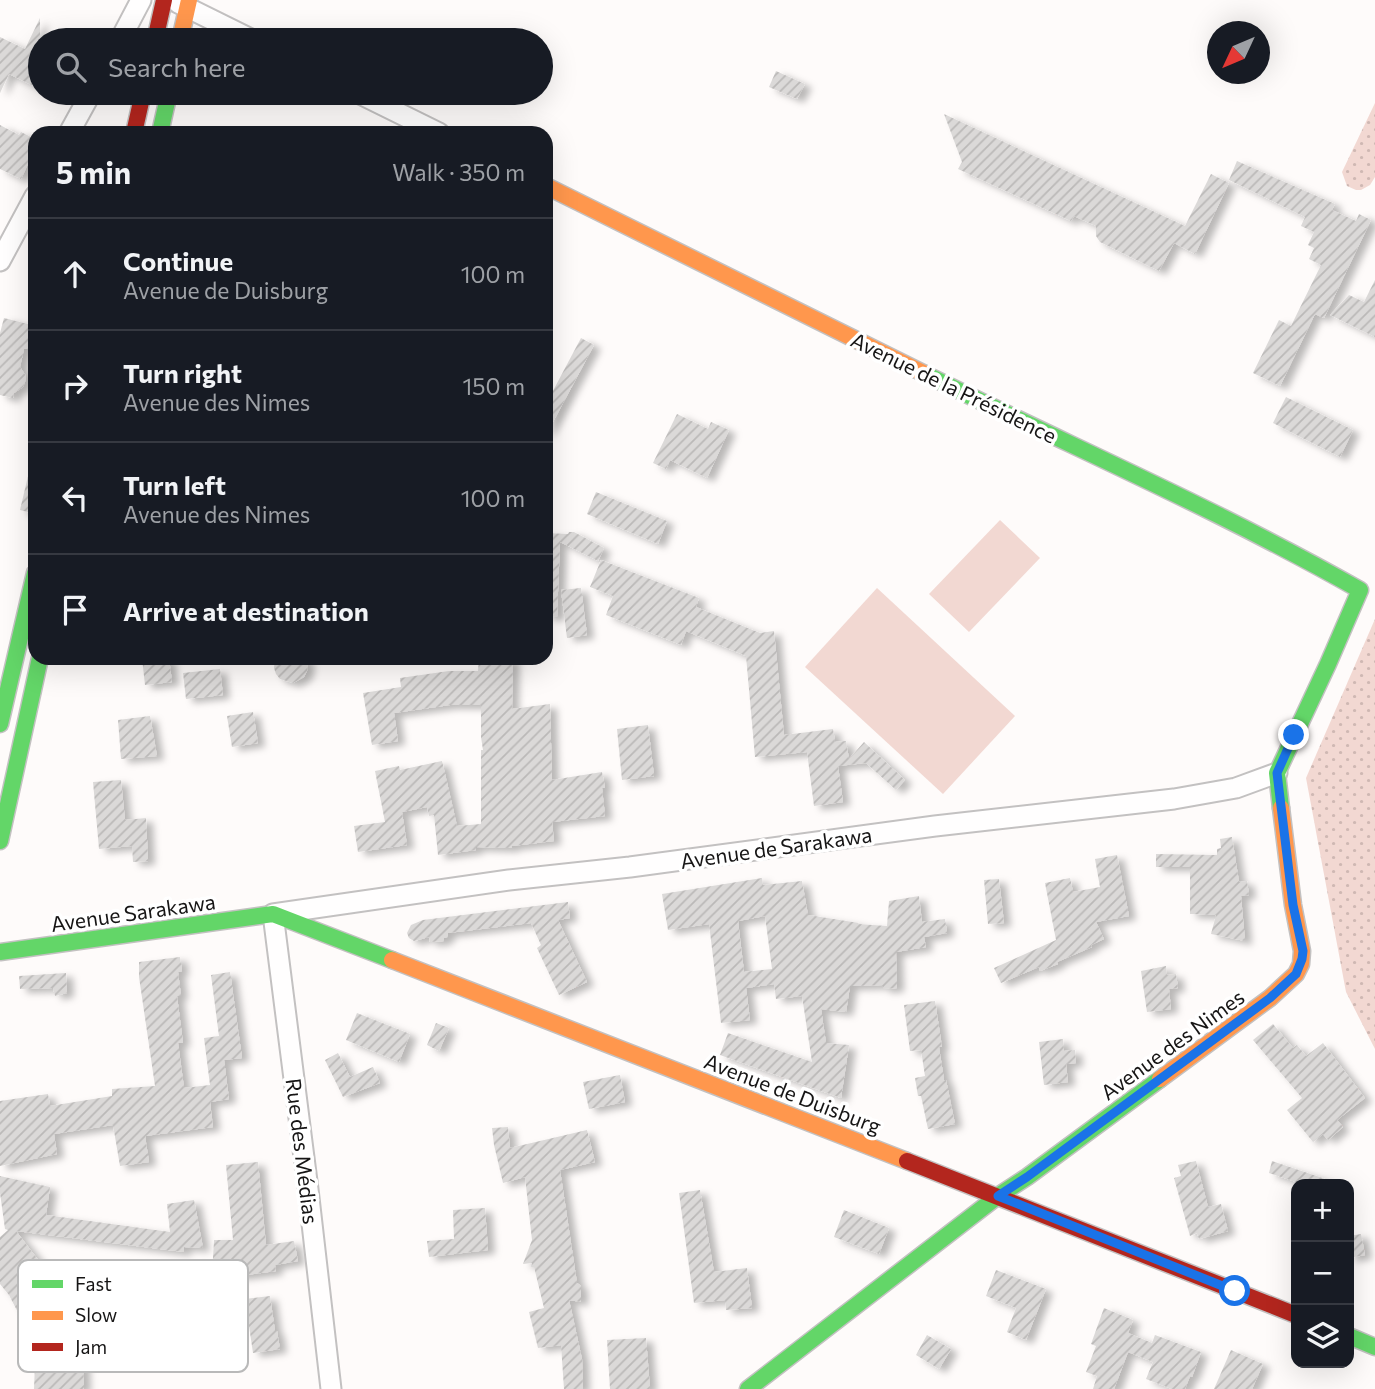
<!DOCTYPE html>
<meta charset="utf-8">
<style>
body{margin:0;font-family:Commissioner,sans-serif;background:#242831;color:#f1f3f6}
.controls{position:absolute;right:21px;bottom:21px;display:grid;overflow:hidden;border-radius:14px;box-shadow:0 7px 28px #0002}
.controls button{width:63px;height:63px;display:grid;place-items:center;padding:0;border:0;border-bottom:2px solid #363941;background:#171b24;color:#f1f3f6;font:35px sans-serif}
.compass{position:absolute;left:1207px;top:21px;width:63px;height:63px;border-radius:50%;background:#171b24;box-shadow:0 7px 28px #0002;rotate:226deg}
.stop{position:absolute;width:21px;height:21px;margin:-16px;border:5px solid #1a73e8;border-radius:50%;background:#fff}
.stop.end{background:#1a73e8;border-color:#fff;box-shadow:0 2px 7px #0008}
.list{margin:0;padding:0;list-style:none}
h2{display:flex;justify-content:space-between;align-items:center;height:91px;margin:0;padding:0 28px;font-size:30px}
h2 small{font-size:23px;font-weight:400;color:#9ea1a6}
.list li{display:grid;grid-template-columns:46px 1fr auto;gap:21px;align-items:center;box-sizing:border-box;height:112px;padding:0 28px;border-top:2px solid #363941}
.list b{display:block;font-size:26px;white-space:nowrap}
.list p{margin:0;font-size:23px;white-space:nowrap;color:#9ea1a6}
.list em{font-size:23px;font-style:normal;color:#9ea1a6}
.icon{flex:none;width:38px;height:38px;fill:none;stroke:currentColor;stroke-width:2;stroke-linecap:round;stroke-linejoin:round}
.map{position:relative;flex:none;width:1375px;height:1389px;overflow:hidden}
.search{position:absolute;background:#171b24;box-shadow:0 7px 28px #0002;left:28px;top:28px;width:525px;height:77px;display:flex;align-items:center;gap:18px;box-sizing:border-box;padding:0 24px;border-radius:38px;color:#9ea1a6;font-size:26px}
.panel{position:absolute;background:#171b24;box-shadow:0 7px 28px #0002;left:28px;top:126px;width:525px;height:539px;border-radius:21px}
.map>svg:first-child{display:block}
.green{fill:url(#green-dots)}
.pitch{fill:#f2d8d2}
.building{fill:url(#building-hatch);fill-rule:evenodd;filter:url(#shadow)}
.lines{fill:none;stroke-linecap:round;stroke-linejoin:round}
.street-casing{stroke:#c3c1c1;stroke-width:23}
.fast-casing{stroke:#c3c1c1;stroke-width:19}
.slow-casing{stroke:#c3c1c1;stroke-width:19}
.jam-casing{stroke:#c3c1c1;stroke-width:19}
.street{stroke:#fffefe;stroke-width:19}
.fast{stroke:#63d668;stroke-width:16}
.slow{stroke:#ff974d;stroke-width:16}
.jam{stroke:#b3261e;stroke-width:16}
.route{stroke:#1a73e8;stroke-width:9}
.labels{text-anchor:middle;dominant-baseline:central;stroke-width:7;stroke-linejoin:round;paint-order:stroke}
.street-label{font-size:21px;fill:#161515;stroke:#fff}
.key{fill:#fff;stroke:#b9b9b9;stroke-width:2}
.key-label{font-size:19px;fill:#161515}
</style>
<div class="map">
<svg width="1375" height="1389" viewBox="0 0 1375 1389">
<defs>
<pattern id="green-dots" width="8" height="8" patternUnits="userSpaceOnUse" patternTransform="scale(1.75)"><rect width="8" height="8" fill="#f2d8d2"/><path d="M2 2h.1M6 6h.1" fill="none" stroke="#cfb8b3" stroke-width="1.8" stroke-linecap="round"/></pattern>
<pattern id="building-hatch" width="6" height="6" patternUnits="userSpaceOnUse" patternTransform="scale(1.75)"><rect width="6" height="6" fill="#dbd9d8"/><path d="M-1 1l2-2M0 6l6-6M5 7l2-2" fill="none" stroke="#bbb9b8"/></pattern>
<filter id="shadow"><feDropShadow dx="7" dy="4" stdDeviation="3.5" flood-color="#0004"/></filter>
</defs>
<rect width="100%" height="100%" fill="#fefbfa"/>
<g class="green">
<polygon points="1375,103 1375,177 1370,185 1361,190 1356,190 1347,186 1342,172"/>
<polygon points="1375,619 1375,1049 1346,992 1306,778"/>
</g>
<g class="pitch">
<polygon points="1000,520 1040,558 969,632 929,594"/>
<polygon points="877,588 1015,716 943,794 805,667"/>
</g>
<g class="building">
<polygon points="40,18 40,89 9,74 0,93 0,37 25,49"/>
<polygon points="776,71 805,84 797,99 769,87"/>
<polygon points="944,114 1185,226 1211,174 1229,183 1195,254 1174,243 1159,271 1100,242 1096,236 1096,226 1074,216 1071,221 958,169 962,162"/>
<polygon points="0,125 19,135 21,132 35,139 35,149 21,179 0,169"/>
<polygon points="1237,161 1335,204 1332,210 1356,221 1359,214 1371,220 1324,318 1315,314 1280,386 1253,373 1279,320 1291,326 1321,265 1309,259 1314,248 1308,245 1314,232 1301,226 1305,217 1229,180"/>
<polygon points="1375,280 1375,337 1330,315 1349,295 1364,302"/>
<polygon points="4,318 28,324 35,338 34,344 30,349 24,349 20,367 26,376 25,382 23,387 14,393 13,398 0,395 0,333"/>
<polygon points="581,338 594,345 546,435 546,404"/>
<polygon points="1286,397 1353,430 1340,457 1273,423"/>
<polygon points="677,414 708,429 711,422 729,430 707,478 670,460 666,469 653,463"/>
<polygon points="30,468 35,468 35,514 20,510"/>
<polygon points="596,492 667,521 658,544 587,514"/>
<polygon points="569,532 574,532 604,548 598,561 560,542 557,617 546,616 546,533 568,534"/>
<polygon points="601,560 699,598 696,607 760,633 774,631 784,735 833,729 835,742 846,741 849,759 864,742 905,780 896,790 866,763 838,766 843,802 814,806 807,752 755,757 746,656 686,631 681,645 606,615 613,596 590,587"/>
<polygon points="581,588 587,635 567,638 561,590"/>
<polygon points="142,658 169,658 172,682 145,685"/>
<polygon points="275,658 306,658 308,664 307,671 304,677 293,683 280,679 276,674 274,668"/>
<polygon points="479,658 513,658 512,709 550,704 552,780 602,772 605,788 602,788 605,816 552,822 554,841 512,846 512,848 476,847 476,850 438,855 434,815 429,816 427,807 402,812 407,845 358,852 354,826 385,822 375,771 399,766 400,770 442,761 457,826 481,824 481,750 483,750 481,737 481,705 450,705 394,713 398,741 372,745 363,693 401,687 400,678 449,671 478,671"/>
<polygon points="220,669 223,695 186,699 183,673"/>
<polygon points="253,712 258,743 232,747 227,716"/>
<polygon points="150,716 157,756 121,759 118,720"/>
<polygon points="648,725 654,776 622,780 617,729"/>
<polygon points="121,780 125,820 146,818 148,861 133,862 132,846 99,849 93,782"/>
<polygon points="1232,837 1239,882 1247,881 1249,895 1241,896 1245,941 1211,934 1216,915 1190,914 1190,867 1156,867 1156,854 1217,855 1217,849 1221,848 1220,839"/>
<polygon points="1117,855 1129,916 1096,922 1104,939 1091,945 1092,947 1057,962 1058,964 1040,971 1039,967 1001,983 994,968 1056,940 1045,883 1070,878 1073,892 1100,887 1095,859"/>
<path d="M762 878 763 885 802 881 808 915 859 923 858 924 887 926 889 901 919 896 922 922 945 919 947 933 924 937 926 947 896 952 897 988 883 989V985L850 986 846 1012 821 1009 826 1043 849 1045 841 1098 720 1055 728 1033 812 1062 802 996 776 999 774 984 746 988 750 1020 721 1023 709 924 668 930 662 894ZM765 916 772 969 744 972 738 921Z"/>
<polygon points="999,879 1004,923 988,924 984,880"/>
<polygon points="568,902 570,918 558,920 587,982 559,995 537,948 541,945 531,923 448,933 448,938 444,938 444,941 430,942 429,937 414,941 409,938 407,933 411,925 423,920"/>
<polygon points="180,957 182,972 178,972 181,996 177,996 183,1043 178,1043 184,1088 210,1085 204,1038 219,1036 211,975 230,972 242,1058 224,1060 229,1099 210,1102 213,1127 145,1136 149,1162 120,1166 113,1125 54,1134 57,1154 0,1166 0,1101 48,1094 50,1106 112,1096 112,1089 155,1086 139,977 139,962"/>
<polygon points="1166,966 1167,975 1176,974 1178,988 1169,989 1171,1009 1147,1012 1141,971"/>
<polygon points="66,973 67,993 55,996 53,988 20,989 19,976"/>
<polygon points="935,1001 942,1047 939,1047 944,1080 946,1080 955,1124 928,1129 921,1096 918,1096 915,1078 925,1076 921,1050 910,1051 904,1005"/>
<polygon points="357,1013 410,1034 399,1062 346,1040"/>
<polygon points="436,1023 449,1028 439,1051 427,1045"/>
<polygon points="1273,1024 1293,1048 1297,1045 1306,1056 1323,1043 1365,1098 1337,1120 1343,1127 1328,1140 1323,1134 1313,1142 1287,1110 1302,1098 1253,1040"/>
<polygon points="1063,1039 1064,1051 1075,1050 1076,1063 1066,1064 1068,1082 1044,1085 1039,1042"/>
<polygon points="338,1053 350,1077 373,1067 380,1083 343,1097 325,1060"/>
<polygon points="620,1075 625,1102 589,1109 583,1082"/>
<polygon points="508,1127 510,1148 587,1130 595,1162 560,1170 577,1283 581,1286 581,1302 569,1300 582,1359 583,1389 564,1389 561,1345 538,1348 529,1312 544,1308 534,1267 531,1267 532,1263 523,1264 532,1240 525,1177 503,1183 494,1145 492,1128"/>
<polygon points="1196,1161 1208,1207 1221,1204 1228,1231 1199,1239 1197,1233 1190,1236 1174,1178 1181,1176 1178,1165"/>
<polygon points="1272,1161 1334,1182 1334,1184 1302,1184 1269,1173"/>
<polygon points="258,1162 266,1245 294,1241 298,1261 275,1265 276,1271 239,1276 239,1275 212,1275 214,1240 233,1240 226,1165"/>
<polygon points="0,1176 50,1187 46,1215 170,1232 167,1204 194,1200 203,1248 184,1247 184,1252 16,1231 42,1265 48,1261 65,1291 76,1325 83,1357 84,1389 34,1389 35,1363 27,1330 9,1295 0,1284 0,1237 8,1230 5,1229 0,1193"/>
<polygon points="700,1190 714,1272 747,1268 752,1308 726,1310 725,1300 694,1303 679,1193"/>
<polygon points="485,1208 488,1250 429,1257 427,1241 454,1239 453,1210"/>
<polygon points="844,1210 889,1228 879,1254 834,1237"/>
<polygon points="1361,1234 1365,1255 1349,1258 1349,1236"/>
<polygon points="996,1270 1046,1289 1026,1340 1007,1332 1016,1308 986,1296"/>
<polygon points="270,1296 275,1331 277,1331 280,1349 253,1353 245,1299"/>
<polygon points="1104,1308 1133,1320 1128,1333 1152,1343 1155,1335 1201,1352 1192,1377 1190,1376 1185,1389 1172,1389 1146,1379 1153,1362 1128,1352 1114,1389 1093,1389 1097,1376 1086,1372 1096,1346 1091,1344"/>
<polygon points="927,1335 951,1349 939,1369 916,1355"/>
<polygon points="646,1338 650,1389 610,1389 607,1340"/>
<polygon points="1231,1350 1263,1364 1252,1389 1214,1389"/>
</g>
<g class="lines">
<defs>
<g id="street">
<polyline points="178,3 253,40"/>
<polyline points="120,40 141,0"/>
<polyline points="358,93 439,133"/>
<polyline points="69,133 91,93"/>
<polyline points="0,261 35,196"/>
<polyline points="331,1389 308,1189 273,914 509,880 630,867 935,826 1174,799 1236,788 1277,773"/>
</g>
<g id="fast">
<polyline points="160,133 169,93"/>
<path d="M925 374C1070 446 1219 510 1360 590L1328 664 1277 773 1281 808"/>
<polyline points="0,724 35,573"/>
<polyline points="0,841 40,658"/>
<polyline points="0,952 273,914 392,960"/>
<polyline points="1349,1336 1375,1347"/>
<polyline points="748,1389 998,1196 1027,1177 1160,1079"/>
</g>
<g id="slow">
<polyline points="180,40 189,0"/>
<polyline points="546,186 925,374"/>
<polyline points="392,960 907,1161"/>
<polyline points="1160,1079 1270,998 1296,974 1301,964 1302,951 1293,905 1281,808"/>
</g>
<g id="jam">
<polyline points="155,40 164,0"/>
<polyline points="134,133 143,93"/>
<polyline points="907,1161 1296,1315"/>
</g>
</defs>
<use href="#street" class="street-casing"/>
<use href="#fast" class="fast-casing"/>
<use href="#slow" class="slow-casing"/>
<use href="#jam" class="jam-casing"/>
<use href="#street" class="street"/>
<use href="#fast" class="fast"/>
<use href="#slow" class="slow"/>
<use href="#jam" class="jam"/>
</g>
<g class="lines">
<polyline class="route" points="1235,1291 998,1196 1027,1177 1270,998 1296,974 1302,959 1303,951 1293,905 1277,773 1294,735"/>
</g>
<g class="labels">
<g class="street-label">
<text transform="translate(954 387) rotate(26)">Avenue de la Présidence</text>
<text transform="translate(776 847) rotate(-8)">Avenue de Sarakawa</text>
<text transform="translate(133 912) rotate(-8)">Avenue Sarakawa</text>
<text transform="translate(1172 1044) rotate(-36)">Avenue des Nimes</text>
<text transform="translate(793 1093) rotate(21)">Avenue de Duisburg</text>
<text transform="translate(303 1151) rotate(83)">Rue des Médias</text>
</g>
</g>
<rect x="18" y="1260" width="230" height="112" rx="10" class="key"/>
<rect x="32" y="1280" width="31" height="8" fill="#63d668"/>
<rect x="32" y="1311" width="31" height="9" fill="#ff974d"/>
<rect x="32" y="1343" width="31" height="8" fill="#b3261e"/>
<g class="key-label">
<text x="75" y="1291">Fast</text>
<text x="75" y="1322">Slow</text>
<text x="75" y="1354">Jam</text>
</g>
</svg>
<div class="controls">
<button>+</button>
<button>−</button>
<button><svg class="icon" aria-label="layers" viewBox="0 0 24 24"><path d="M12 4l9 5-9 5-9-5zM3 14l9 5 9-5"/></svg></button>
</div>
<svg class="compass" viewBox="-18 -18 36 36"><path d="M0-13l5 13h-10z" fill="#e53935"/><path d="M0 13l5-13h-10z" fill="#9ea1a6"/></svg>
<div class="stop" style="left:1235px;top:1291px"></div>
<div class="stop end" style="left:1294px;top:735px"></div>
<div class="search"><svg class="icon" aria-label="search" viewBox="0 0 24 24"><circle cx="10" cy="10" r="6"/><path d="M15 15l6 6"/></svg>Search here</div>
<section class="panel">
<h2>5 min<small>Walk · 350 m</small></h2>
<ul class="list">
<li><svg class="icon" aria-label="ahead" viewBox="0 0 24 24"><path d="M12 20V5M6 11l6-6 6 6"/></svg><div><b>Continue</b><p>Avenue de Duisburg</p></div><em>100 m</em></li>
<li><svg class="icon" aria-label="right" viewBox="0 0 24 24"><path d="M7 20v-9h11M14 6l5 5-5 5"/></svg><div><b>Turn right</b><p>Avenue des Nimes</p></div><em>150 m</em></li>
<li><svg class="icon" aria-label="left" viewBox="0 0 24 24"><path d="M17 20v-9H6M10 6l-5 5 5 5"/></svg><div><b>Turn left</b><p>Avenue des Nimes</p></div><em>100 m</em></li>
<li><svg class="icon" aria-label="arrive" viewBox="0 0 24 24"><path d="M6 21V4h12l-3 4 3 4H6"/></svg><div><b>Arrive at destination</b></div></li>
</ul>
</section>
</div>
